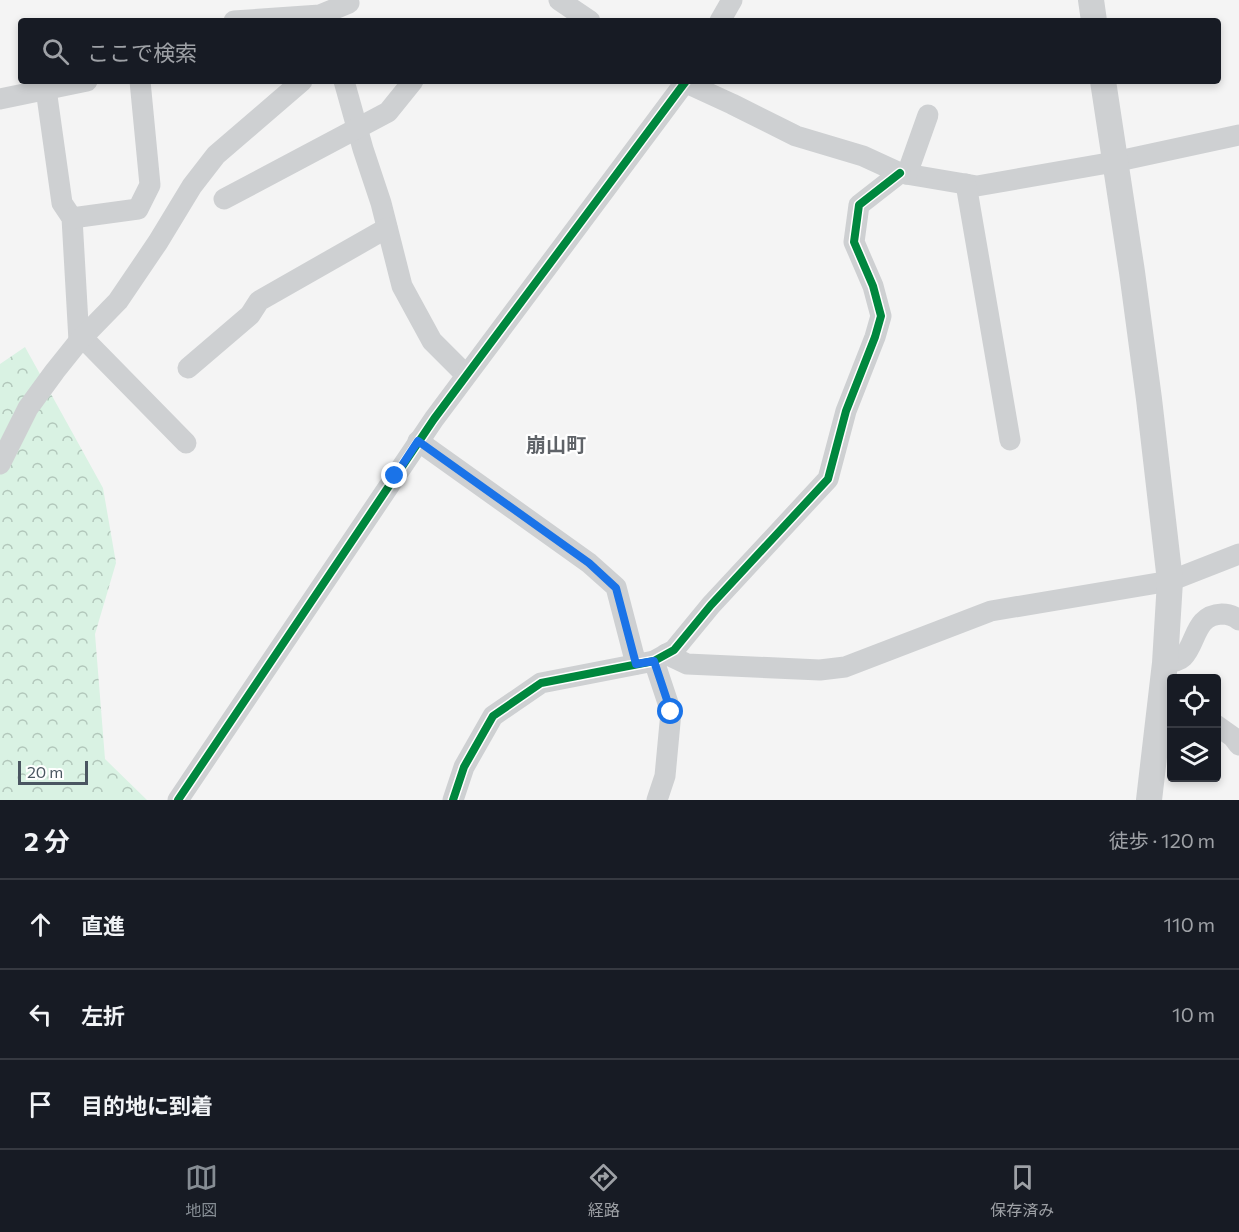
<!DOCTYPE html>
<html lang="ja">
<meta charset="utf-8">
<style>
body{margin:0;font-family:Commissioner,"Noto Sans JP",sans-serif;background:#242831;color:#f1f3f6}
.controls{position:absolute;right:18px;bottom:18px;display:grid;overflow:hidden;border-radius:6px;box-shadow:0 3px 9px #0003}
.controls button{width:54px;height:54px;display:grid;place-items:center;padding:0;border:0;border-bottom:2px solid #363941;background:#171b24;color:#f1f3f6;font:30px sans-serif}
.scale{position:absolute;left:18px;bottom:15px;width:70px;box-sizing:border-box;padding-left:6px;border:3px solid #4a5661;border-top:0;font-size:16px;line-height:21px;white-space:nowrap;color:#4a5661;-webkit-text-stroke:4px #fff;paint-order:stroke}
.stop{position:absolute;width:18px;height:18px;margin:-14px;border:4px solid #1a73e8;border-radius:50%;background:#fff}
.stop.end{background:#1a73e8;border-color:#fff;box-shadow:0 2px 6px #0008}
.list{margin:0;padding:0;list-style:none}
h2{display:flex;justify-content:space-between;align-items:center;height:78px;margin:0;padding:0 24px;font-size:26px}
h2 small{font-size:20px;font-weight:400;color:#9ea1a6}
.list li{display:grid;grid-template-columns:39px 1fr auto;gap:18px;align-items:center;box-sizing:border-box;height:90px;padding:0 24px;border-top:2px solid #363941}
.list b{display:block;font-size:22px;white-space:nowrap}
.list em{font-size:20px;font-style:normal;color:#9ea1a6}
.icon{flex:none;width:33px;height:33px;fill:none;stroke:currentColor;stroke-width:2;stroke-linecap:round;stroke-linejoin:round}
.map{position:relative;flex:none;width:1239px;height:800px;overflow:hidden}
.search{position:absolute;background:#171b24;box-shadow:0 3px 9px #0003;left:18px;right:18px;top:18px;height:66px;display:flex;align-items:center;gap:15px;box-sizing:border-box;padding:0 21px;border-radius:6px;color:#9ea1a6;font-size:22px}
.sheet{height:348px;background:#171b24}
nav{display:flex;justify-content:space-around;align-items:center;box-sizing:border-box;height:84px;border-top:2px solid #363941;background:#171b24;font-size:16px;color:#9ea1a6}
nav a{display:grid;justify-items:center;gap:3px}
nav .on{color:#868d94}
.map>svg:first-child{display:block}
.forest{fill:url(#forest-crowns)}
.lines{fill:none;stroke-linecap:round;stroke-linejoin:round}
.minor{stroke:#ced0d2;stroke-width:21}
.tertiary{stroke:#ced0d2;stroke-width:26}
.cycleway-casing{stroke:#fff;stroke-width:11}
.cycleway{stroke:#00873e;stroke-width:8}
.route{stroke:#1a73e8;stroke-width:8}
.labels{text-anchor:middle;dominant-baseline:central;stroke-width:4.5;stroke-linejoin:round;paint-order:stroke}
.quarter-label{font-size:20px;font-weight:bold;fill:#5f6368;stroke:#fff}
</style>
<div class="map">
<svg width="1239" height="800" viewBox="0 0 1239 800">
<defs>
<pattern id="forest-crowns" width="20" height="18" patternUnits="userSpaceOnUse" patternTransform="scale(1.5)"><rect width="20" height="18" fill="#d9f2e3"/><path d="M2 6a3 3 0 1 1 6 0M12 15a3 3 0 1 1 6 0" fill="none" stroke="#b2c7bb"/></pattern>
</defs>
<rect width="100%" height="100%" fill="#f4f4f4"/>
<polygon class="forest" points="25,347 103,488 116,563 95,634 105,759 147,800 0,800 0,364"/>
<g class="lines">
<g class="minor">
<polyline points="559,0 590,21"/>
<polyline points="234,21 320,15 349,3"/>
<polyline points="720,21 732,0"/>
<polyline points="344,81 363,149 381,203 402,286 432,341 466,375"/>
<polyline points="682,81 732,104 796,136 863,156 900,173 977,186 1114,162 1239,135"/>
<polyline points="46,89 62,203 72,218 79,341"/>
<polyline points="0,99 87,81"/>
<polyline points="907,174 928,115"/>
<polyline points="966,184 1010,440"/>
<polyline points="224,199 388,112 413,81"/>
<polyline points="72,218 138,209 150,185 140,81"/>
<polyline points="82,337 186,443"/>
<polyline points="188,368 250,315 259,301 387,228"/>
<polyline points="418,441 589,563 616,587 636,664"/>
<polyline points="0,464 28,408 55,371 79,341 118,301 158,242 192,186 216,155 302,81"/>
<polyline points="666,654 687,664 820,670 845,667 991,611 1170,581 1239,554"/>
<polyline points="654,661 671,712 665,776 657,800"/>
<path d="M1165 663C1171 662 1178 662 1183 657 1197 643 1194 615 1222 614 1228 614 1234 616 1239 620"/>
<polyline points="1216,725 1233,737 1239,745"/>
<polyline points="178,800 434,419 686,81"/>
<polyline points="453,800 464,767 493,716 541,683 654,661 674,650 711,605 828,479 846,411 875,337 881,316 873,286 854,242 859,205 900,173"/>
</g>
<g class="tertiary">
<polyline points="1091,0 1094,21"/>
<polyline points="1103,81 1132,272 1149,399 1170,581 1165,663 1149,800"/>
</g>
<defs>
<g id="cycleway">
<polyline points="178,800 434,419 686,81"/>
<polyline points="453,800 464,767 493,716 541,683 654,661 674,650 711,605 828,479 846,411 875,337 881,316 873,286 854,242 859,205 900,173"/>
</g>
</defs>
<use href="#cycleway" class="cycleway-casing"/>
<use href="#cycleway" class="cycleway"/>
</g>
<g class="lines">
<polyline class="route" points="395,476 418,441 589,563 616,588 636,664 654,661 671,712"/>
</g>
<g class="labels">
<g class="quarter-label">
<text x="556" y="444">崩山町</text>
</g>
</g>
</svg>
<div class="controls">
<button><svg class="icon" aria-label="locate" viewBox="0 0 24 24"><circle cx="12" cy="12" r="6"/><path d="M12 2v4M12 18v4M2 12h4M18 12h4"/></svg></button>
<button><svg class="icon" aria-label="layers" viewBox="0 0 24 24"><path d="M12 4l9 5-9 5-9-5zM3 14l9 5 9-5"/></svg></button>
</div>
<div class="scale">20 m</div>
<div class="stop" style="left:671px;top:712px"></div>
<div class="stop end" style="left:395px;top:476px"></div>
<div class="search"><svg class="icon" aria-label="search" viewBox="0 0 24 24"><circle cx="10" cy="10" r="6"/><path d="M15 15l6 6"/></svg>ここで検索</div>
</div>
<section class="sheet">
<h2>2 分<small>徒歩 · 120 m</small></h2>
<ul class="list">
<li><svg class="icon" aria-label="ahead" viewBox="0 0 24 24"><path d="M12 20V5M6 11l6-6 6 6"/></svg><div><b>直進</b></div><em>110 m</em></li>
<li><svg class="icon" aria-label="left" viewBox="0 0 24 24"><path d="M17 20v-9H6M10 6l-5 5 5 5"/></svg><div><b>左折</b></div><em>10 m</em></li>
<li><svg class="icon" aria-label="arrive" viewBox="0 0 24 24"><path d="M6 21V4h12l-3 4 3 4H6"/></svg><div><b>目的地に到着</b></div></li>
</ul>
</section>
<nav>
<a class="on"><svg class="icon" aria-label="map" viewBox="0 0 24 24"><path d="M3 6l6-2 6 2 6-2v14l-6 2-6-2-6 2zM9 4v14M15 6v14"/></svg>地図</a>
<a><svg class="icon" aria-label="directions" viewBox="0 0 24 24"><path d="M12 3l9 9-9 9-9-9zM9 14v-3h6M13 9l2 2-2 2"/></svg>経路</a>
<a><svg class="icon" aria-label="saved" viewBox="0 0 24 24"><path d="M7 4h10v16l-5-4-5 4z"/></svg>保存済み</a>
</nav>
